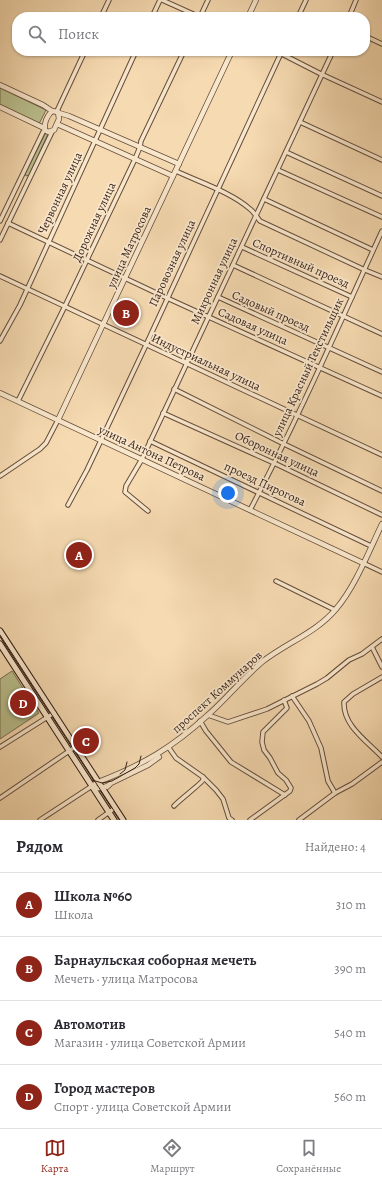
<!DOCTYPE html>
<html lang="ru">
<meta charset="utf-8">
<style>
body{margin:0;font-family:Alegreya,serif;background:#f2f2f3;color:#2b2b33}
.you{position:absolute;left:228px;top:493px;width:14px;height:14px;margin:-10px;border:3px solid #fff;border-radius:50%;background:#1a73e8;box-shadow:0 0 0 6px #1a73e833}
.badge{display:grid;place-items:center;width:26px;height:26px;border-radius:50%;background:#8f2418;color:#fff;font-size:13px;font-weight:700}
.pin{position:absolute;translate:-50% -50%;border:2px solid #fff;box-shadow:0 1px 4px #0006}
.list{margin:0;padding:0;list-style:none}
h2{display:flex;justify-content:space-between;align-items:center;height:52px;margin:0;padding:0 16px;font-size:17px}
h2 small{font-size:13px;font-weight:400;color:#7c7c81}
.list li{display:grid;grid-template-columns:26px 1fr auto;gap:12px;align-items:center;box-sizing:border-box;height:64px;padding:0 16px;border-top:1px solid #e1e1e2}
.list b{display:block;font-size:15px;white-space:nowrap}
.list p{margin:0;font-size:13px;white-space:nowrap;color:#7c7c81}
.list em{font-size:13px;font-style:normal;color:#7c7c81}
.icon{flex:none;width:22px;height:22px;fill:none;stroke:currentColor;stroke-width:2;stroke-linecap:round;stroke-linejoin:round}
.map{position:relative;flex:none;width:382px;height:820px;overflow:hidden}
.search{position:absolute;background:#fff;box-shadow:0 1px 3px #0004;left:12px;right:12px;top:12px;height:44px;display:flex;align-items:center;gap:10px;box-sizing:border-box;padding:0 14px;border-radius:16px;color:#7c7c81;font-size:15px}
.sheet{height:308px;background:#fff}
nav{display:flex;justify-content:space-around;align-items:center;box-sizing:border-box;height:56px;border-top:1px solid #e1e1e2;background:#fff;font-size:11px;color:#7c7c81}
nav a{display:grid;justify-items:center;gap:2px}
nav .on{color:#8f2418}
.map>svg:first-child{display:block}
.green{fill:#bac08e;stroke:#776f52}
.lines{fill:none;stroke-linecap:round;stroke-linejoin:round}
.stream{stroke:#747c73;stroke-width:1}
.minor-casing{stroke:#644d3c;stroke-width:5.5}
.tertiary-casing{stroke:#644d3c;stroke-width:6}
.secondary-casing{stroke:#341e15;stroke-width:7}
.minor{stroke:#f9e7cc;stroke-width:3.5}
.tertiary{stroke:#f9e7cc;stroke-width:4.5}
.secondary{stroke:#f9e7cc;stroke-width:5}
.tram{stroke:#341e15;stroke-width:1}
.labels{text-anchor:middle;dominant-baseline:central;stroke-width:3.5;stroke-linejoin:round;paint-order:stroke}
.street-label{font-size:12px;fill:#341e15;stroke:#f9e7cc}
</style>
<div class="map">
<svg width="382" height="820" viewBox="0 0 382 820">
<rect width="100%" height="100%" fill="#f6dab1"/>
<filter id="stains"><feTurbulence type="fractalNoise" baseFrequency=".005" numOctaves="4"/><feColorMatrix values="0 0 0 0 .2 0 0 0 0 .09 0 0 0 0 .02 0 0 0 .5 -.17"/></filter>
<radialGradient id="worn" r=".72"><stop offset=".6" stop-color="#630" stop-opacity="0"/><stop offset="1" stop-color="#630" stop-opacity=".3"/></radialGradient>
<g class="green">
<polygon points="0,88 46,110 39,124 0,106"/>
<polygon points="46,132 48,134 29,175 26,176 25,174"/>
<polygon points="12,671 39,713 0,739 0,679"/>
</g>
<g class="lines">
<polyline class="stream" points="382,820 382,819"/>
<defs>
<g id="minor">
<polyline points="162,0 200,17 208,0"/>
<polyline points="101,17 109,0"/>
<polyline points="152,17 160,0"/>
<polyline points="298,17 306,0"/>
<polyline points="349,17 356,0"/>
<polyline points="365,36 382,44"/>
<polyline points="276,51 321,74 382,102"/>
<polyline points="57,111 85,51"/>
<polyline points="300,122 382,160"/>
<polyline points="286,152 382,196"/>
<polyline points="278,170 382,217"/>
<path d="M176 171C199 182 231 192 250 209 254 212 257 217 260 221L365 270 382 277"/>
<polyline points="264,199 373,250"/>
<polyline points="0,221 43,132 45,130"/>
<polyline points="8,223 167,298 382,396"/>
<polyline points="0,240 52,132"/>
<polyline points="242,247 352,297"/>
<polyline points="233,265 382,334"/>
<polyline points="0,276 382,455"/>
<polyline points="218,297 382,372"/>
<polyline points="0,341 20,305 136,51"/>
<polyline points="174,389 284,444 382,491"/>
<polyline points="18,401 65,306 135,159 140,147 141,141 184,51"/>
<polyline points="163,413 274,463 382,515"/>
<polyline points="150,441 371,546"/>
<polyline points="0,476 40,449 46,443 58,420"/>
<polyline points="68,505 87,470 146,345 282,51"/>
<path d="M250 510C298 419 339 325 382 231"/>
<polyline points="148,511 125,492 126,486 142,459 333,51"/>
<polyline points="363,563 382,572"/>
<polyline points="276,581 335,610"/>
<polyline points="372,647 382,667"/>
<path d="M382 677 353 694 344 702C343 726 367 741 382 757"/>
<polyline points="292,696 309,721 321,748 328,781 335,793"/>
<polyline points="208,715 228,722 267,709 317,684 327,678 349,660 362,654 382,639"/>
<polyline points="200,721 206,731 231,762 285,795"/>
<polyline points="0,747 54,713"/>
<path d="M169 748 176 758 203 777C203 778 203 779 203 780 202 783 178 801 174 806"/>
<polyline points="203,777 216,790 223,799 229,818 232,820"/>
<polyline points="0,798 75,747"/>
<polyline points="40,820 92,786"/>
<polyline points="98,820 115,808"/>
<polyline points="250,820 290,791 291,788 286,780 278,773 270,758 264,750 262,742 263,732 287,708 284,700"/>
<polyline points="299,820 335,793 352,784 382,762"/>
</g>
<g id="tertiary">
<polyline points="248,17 256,0"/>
<polyline points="0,85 43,105 52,111"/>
<polyline points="0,107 44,128"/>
<path d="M52 111 58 112 59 119 54 130 48 132 45 130C44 123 47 116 52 111Z"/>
<polyline points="59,113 69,116 179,164"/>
<polyline points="57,124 173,176"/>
<polyline points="0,393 363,563"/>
<polyline points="58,420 232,51"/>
<path d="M109 785C102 788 97 790 92 786L98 782C143 765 173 747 208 715 227 698 243 678 262 662 286 643 316 633 336 609 355 587 369 551 382 524"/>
<polyline points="107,787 111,783 148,765 159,757"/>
</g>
<g id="secondary">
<polyline points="0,631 123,820"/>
<polyline points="0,644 114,820"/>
</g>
</defs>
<use href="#minor" class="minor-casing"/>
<use href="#tertiary" class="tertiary-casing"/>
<use href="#secondary" class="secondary-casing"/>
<use href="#minor" class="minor"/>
<use href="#tertiary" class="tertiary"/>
<use href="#secondary" class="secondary"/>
<g class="tram">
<polyline points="0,635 120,820"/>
<polyline points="120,774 125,770 127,762"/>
<polyline points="92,780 102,783 112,781 135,768 139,764 141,756"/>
</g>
</g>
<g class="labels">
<g class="street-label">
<text transform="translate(60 193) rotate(-65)">Червонная улица</text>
<text transform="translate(94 222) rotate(-65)">Дорожная улица</text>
<text transform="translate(129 247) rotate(-65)">улица Матросова</text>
<text transform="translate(172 263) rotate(-65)">Паровозная улица</text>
<text transform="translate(301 263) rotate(24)">Спортивный проезд</text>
<text transform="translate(214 281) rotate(-65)">Микронная улица</text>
<text transform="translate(271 311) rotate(24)">Садовый проезд</text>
<text transform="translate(253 326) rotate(24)">Садовая улица</text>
<text transform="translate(206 362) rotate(25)">Индустриальная улица</text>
<text transform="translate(308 367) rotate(-65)">улица Красный Текстильщик</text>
<text transform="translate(152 453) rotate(25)">улица Антона Петрова</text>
<text transform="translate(277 454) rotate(25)">Оборонная улица</text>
<text transform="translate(265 484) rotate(25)">проезд Пирогова</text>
<text transform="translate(217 692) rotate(-42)">проспект Коммунаров</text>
</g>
</g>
<rect width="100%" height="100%" filter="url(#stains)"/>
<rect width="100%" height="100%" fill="url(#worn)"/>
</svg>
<div class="you"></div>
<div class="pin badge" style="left:79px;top:555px">A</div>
<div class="pin badge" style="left:126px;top:313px">B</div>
<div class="pin badge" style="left:86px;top:741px">C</div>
<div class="pin badge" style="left:23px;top:703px">D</div>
<div class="search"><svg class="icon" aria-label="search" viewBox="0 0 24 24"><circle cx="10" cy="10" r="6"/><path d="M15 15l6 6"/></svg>Поиск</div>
</div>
<section class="sheet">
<h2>Рядом<small>Найдено: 4</small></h2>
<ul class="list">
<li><span class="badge">A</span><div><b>Школа №60</b><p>Школа</p></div><em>310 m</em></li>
<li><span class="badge">B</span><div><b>Барнаульская соборная мечеть</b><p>Мечеть · улица Матросова</p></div><em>390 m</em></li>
<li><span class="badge">C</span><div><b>Автомотив</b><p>Магазин · улица Советской Армии</p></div><em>540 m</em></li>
<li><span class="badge">D</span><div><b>Город мастеров</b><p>Спорт · улица Советской Армии</p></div><em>560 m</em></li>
</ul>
</section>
<nav>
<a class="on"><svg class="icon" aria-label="map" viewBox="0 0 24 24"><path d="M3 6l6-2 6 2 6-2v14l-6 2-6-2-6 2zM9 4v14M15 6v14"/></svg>Карта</a>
<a><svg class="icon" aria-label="directions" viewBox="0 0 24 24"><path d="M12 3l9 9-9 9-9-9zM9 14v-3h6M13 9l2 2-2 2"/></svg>Маршрут</a>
<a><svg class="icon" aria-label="saved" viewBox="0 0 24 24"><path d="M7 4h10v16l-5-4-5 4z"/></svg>Сохранённые</a>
</nav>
